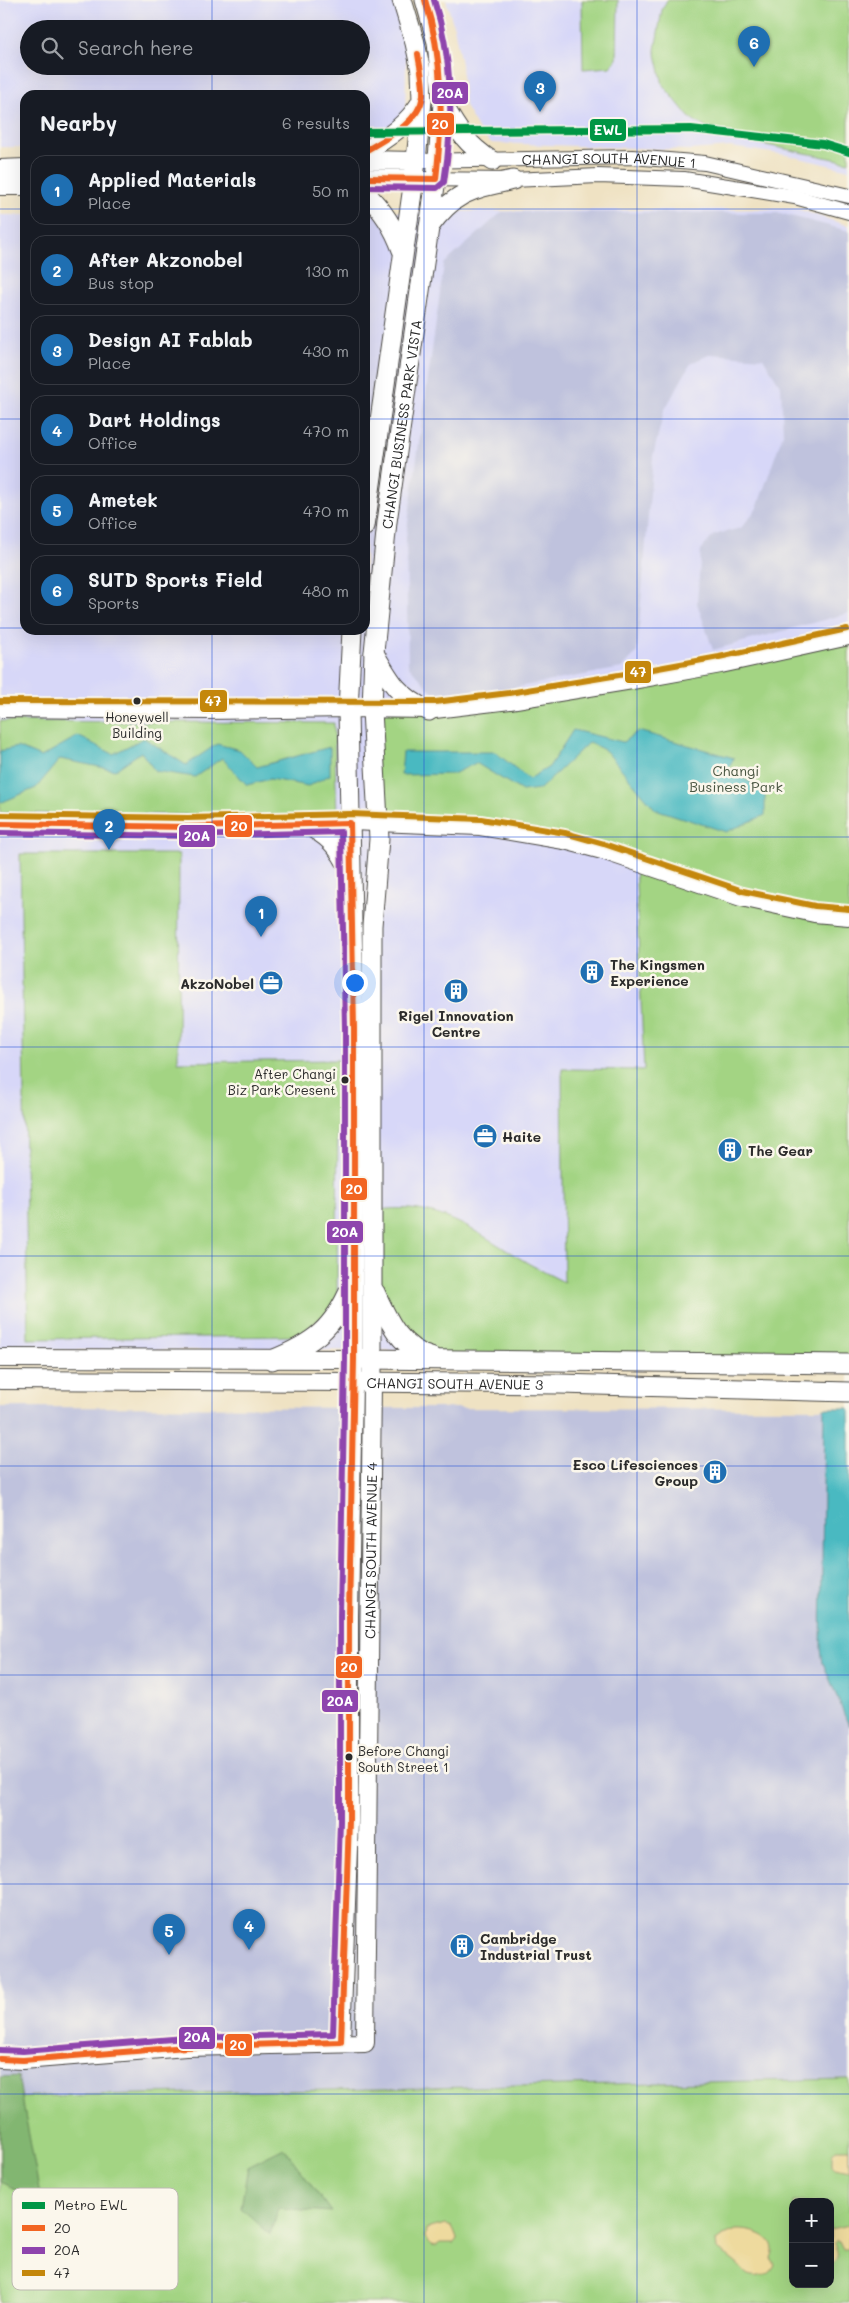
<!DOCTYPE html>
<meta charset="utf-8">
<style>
body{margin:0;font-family:Mali,sans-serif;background:#242831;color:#f1f3f6}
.controls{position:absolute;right:15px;bottom:15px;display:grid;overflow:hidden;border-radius:10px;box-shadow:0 5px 20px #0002}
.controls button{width:45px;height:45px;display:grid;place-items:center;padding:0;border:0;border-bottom:1px solid #363941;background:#171b24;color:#f1f3f6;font:25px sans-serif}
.you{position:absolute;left:354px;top:982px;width:18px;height:18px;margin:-12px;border:4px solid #fff;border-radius:50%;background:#1a73e8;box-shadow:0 0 0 8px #1a73e833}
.badge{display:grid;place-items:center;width:32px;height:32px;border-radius:50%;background:#1f6fb2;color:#fff;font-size:16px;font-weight:700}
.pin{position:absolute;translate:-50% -41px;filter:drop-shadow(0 1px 2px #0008)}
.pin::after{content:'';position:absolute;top:26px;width:18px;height:15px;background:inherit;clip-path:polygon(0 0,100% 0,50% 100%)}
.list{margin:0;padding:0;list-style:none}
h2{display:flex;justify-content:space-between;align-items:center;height:65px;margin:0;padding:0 20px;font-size:21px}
h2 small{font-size:16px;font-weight:400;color:#9ea1a6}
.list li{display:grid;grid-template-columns:32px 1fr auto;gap:15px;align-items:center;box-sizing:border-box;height:70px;margin:0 10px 10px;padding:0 10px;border:1px solid #363941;border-radius:15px}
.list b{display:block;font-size:19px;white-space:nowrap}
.list p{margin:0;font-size:16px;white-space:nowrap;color:#9ea1a6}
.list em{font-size:16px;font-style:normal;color:#9ea1a6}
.icon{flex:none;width:28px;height:28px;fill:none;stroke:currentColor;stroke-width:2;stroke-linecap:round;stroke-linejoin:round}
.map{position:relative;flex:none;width:849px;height:2303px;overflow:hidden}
.search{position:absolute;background:#171b24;box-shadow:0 5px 20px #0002;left:20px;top:20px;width:350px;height:55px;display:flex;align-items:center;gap:12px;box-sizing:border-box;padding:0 18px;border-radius:28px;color:#9ea1a6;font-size:19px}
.panel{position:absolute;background:#171b24;box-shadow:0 5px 20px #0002;left:20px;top:90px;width:350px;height:545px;border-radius:15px}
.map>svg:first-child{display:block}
.built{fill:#d7d7f8;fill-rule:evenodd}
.industrial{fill:#bfc2dd}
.green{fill:#a3d483;stroke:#678057;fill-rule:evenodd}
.forest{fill:#82b671;stroke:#56704e}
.sand{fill:#eeda9e;stroke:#8c8264}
.water{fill:#4ab9c1;stroke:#3a7276}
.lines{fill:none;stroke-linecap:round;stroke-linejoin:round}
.minor-casing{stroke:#484642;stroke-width:16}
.tertiary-casing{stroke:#484642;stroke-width:20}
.secondary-casing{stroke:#484642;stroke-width:21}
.minor{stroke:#fff;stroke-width:14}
.tertiary{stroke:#fff;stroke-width:18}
.secondary{stroke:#fff;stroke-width:19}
.bus-1-casing{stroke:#fbf7ec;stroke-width:10}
.bus-2-casing{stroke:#fbf7ec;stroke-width:10}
.bus-3-casing{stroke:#fbf7ec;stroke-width:10}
.bus-1{stroke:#f26522;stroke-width:6}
.bus-2{stroke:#8e44ad;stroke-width:6}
.bus-3{stroke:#c4870b;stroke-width:6}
.metro-1-casing{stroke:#fbf7ec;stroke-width:11}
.metro-1{stroke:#009645;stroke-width:8}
.grid{fill:none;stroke:#1d4ed8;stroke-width:1;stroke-opacity:0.55}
.bus-dot{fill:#2b2b2b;stroke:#fbf7ec;stroke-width:2}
.labels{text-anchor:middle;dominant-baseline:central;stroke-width:5;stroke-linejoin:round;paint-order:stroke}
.bus-label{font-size:13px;fill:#2b2b2b;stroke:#fbf7ec}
.street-label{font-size:14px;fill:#2b2b2b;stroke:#fbf7ec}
.park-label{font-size:14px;fill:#495541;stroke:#fbf7ec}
.poi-label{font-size:14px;font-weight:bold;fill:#2b2b2b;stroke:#fbf7ec;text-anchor:start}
.key{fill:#fbf7ec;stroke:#bdbab2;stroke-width:1}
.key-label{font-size:14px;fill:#2b2b2b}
.line-badge{stroke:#fbf7ec;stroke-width:2}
.badge-label{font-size:14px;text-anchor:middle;font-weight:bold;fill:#fff}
</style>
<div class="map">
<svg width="849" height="2303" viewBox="0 0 849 2303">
<rect width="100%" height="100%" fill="#fbf7ec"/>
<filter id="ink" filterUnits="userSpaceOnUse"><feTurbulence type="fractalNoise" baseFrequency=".02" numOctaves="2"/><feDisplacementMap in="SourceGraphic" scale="10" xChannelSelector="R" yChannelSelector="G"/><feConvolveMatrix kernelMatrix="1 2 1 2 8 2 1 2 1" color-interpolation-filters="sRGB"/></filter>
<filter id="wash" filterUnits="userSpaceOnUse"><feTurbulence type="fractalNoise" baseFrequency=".0096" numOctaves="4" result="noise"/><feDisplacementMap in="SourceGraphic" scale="20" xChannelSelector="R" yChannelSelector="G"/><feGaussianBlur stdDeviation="1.12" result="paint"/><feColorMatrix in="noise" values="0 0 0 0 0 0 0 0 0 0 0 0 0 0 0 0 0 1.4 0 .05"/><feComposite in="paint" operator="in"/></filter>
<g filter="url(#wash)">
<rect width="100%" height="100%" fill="#efe2c3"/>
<g class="built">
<path d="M0 0H397L407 14 405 121 365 135V95H25V147H0ZM29 29H361V66H29Z"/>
<polygon points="446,0 849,0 849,170 787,155 730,147 690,150 492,143 481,134 465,106 461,64 454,27"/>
<polygon points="798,209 849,226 849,1351 0,1350 0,215 25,215 25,630 365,630 365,212"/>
</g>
<g class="industrial">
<polygon points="502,212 779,213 849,231 849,613 713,650 697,603 701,550 714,535 741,528 757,508 783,434 781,387 763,358 711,354 691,363 664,411 653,456 637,652 622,668 502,690 433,693 408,665 406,537 444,264"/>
<polygon points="0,1407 849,1409 849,2079 0,2097"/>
</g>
<g class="green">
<polygon points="582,0 618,0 617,59 610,67 583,69"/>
<polygon points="667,0 849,0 849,162 717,135 689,117 663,85 655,50 662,10"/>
<path d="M849 638V1365L422 1355 374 1288 373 1211C432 1200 469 1227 516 1256 532 1266 548 1274 564 1282L562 1069 644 1070 635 862 524 834 378 823 373 711H435Z"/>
<polygon points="0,721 334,723 337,816 0,813"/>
<polygon points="20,854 179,854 178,1062 338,1060 337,1305 298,1336 28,1339"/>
<path d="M849 2079V2303H0V2097ZM793 2202H830V2284H793Z"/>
</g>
<g class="forest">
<polygon points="18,2076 41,2200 0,2182 0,2077"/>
<polygon points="284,2148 331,2212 279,2208 270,2234 241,2208 248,2166"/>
</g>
<g class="sand">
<polygon points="836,2149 849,2149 849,2171 835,2168 832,2165 832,2154"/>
<polygon points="446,2224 452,2226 457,2239 454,2243 440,2243 436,2246 432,2245 425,2238 426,2229"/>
<path d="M849 2226V2249H844L840 2241 836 2240 835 2243C839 2252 841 2260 830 2265V2230Z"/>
<path d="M736 2230C752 2229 781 2237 771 2258L775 2264C772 2274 759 2279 748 2275 743 2272 741 2267 737 2264 731 2259 723 2253 717 2250L716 2241 724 2235Z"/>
</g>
<g class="water">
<polygon points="573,730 623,742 638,731 734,758 727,772 765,788 765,815 726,832 655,809 606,751 589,742 540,789 522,791 476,763 453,774 401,775 403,752 495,752 529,779 549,767"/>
<polygon points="78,736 113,754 144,738 186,765 217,744 240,750 257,767 330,747 330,775 308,786 270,779 247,785 222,758 195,777 155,771 141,752 115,770 60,759 36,788 0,803 0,751 17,747 41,757"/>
<polygon points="824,1408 849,1408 849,1726 823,1663 821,1649"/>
</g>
</g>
<g filter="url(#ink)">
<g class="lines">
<defs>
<g id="minor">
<path id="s1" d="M415 161 632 157 705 163 849 196"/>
<polyline points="414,179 513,180 598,176 684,179 795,197 849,212"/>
<polyline points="0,710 207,712 348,710 435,711 510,702 632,682 721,666 849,638"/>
<polyline points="0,824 188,827 350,823 480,828 564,842 602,852 741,899 814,915 849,918"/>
</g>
<g id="tertiary">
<polyline points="365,160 415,161"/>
<polyline points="0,169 25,168"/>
<polyline points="365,178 414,179"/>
<polyline points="0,186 25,186"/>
<polyline points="0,1358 354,1359"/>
<polyline points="0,1380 353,1382 349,1616 349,1821 341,2042"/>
<path id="s2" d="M0 2059 23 2060 186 2047 365 2043 372 1382"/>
</g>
<g id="secondary">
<path d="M443 104C457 130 467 145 492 161"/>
<path d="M365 151C388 138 408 124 422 101"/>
<path d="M365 193C383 210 394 227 402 250"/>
<path d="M429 227C455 191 472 189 513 180"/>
<polyline points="365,526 414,179 422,101 421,71 415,43 402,0"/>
<path id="s3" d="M352 630 348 710 354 1028 353 1382 560 1384 849 1392"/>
<path d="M374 653C391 683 398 696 429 711"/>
<path d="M303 824C326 833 340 847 350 871"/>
<path d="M375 1292C388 1320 400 1349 433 1358"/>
<polyline points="360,1359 849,1364"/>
<path d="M272 1360C314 1343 333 1329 351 1287"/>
<path id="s4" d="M372 1382V926L379 839 372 710 374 652 387 522 436 179 443 104 437 42 425 0"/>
</g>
</defs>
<use href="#minor" class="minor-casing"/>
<use href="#tertiary" class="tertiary-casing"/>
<use href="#secondary" class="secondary-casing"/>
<use href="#minor" class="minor"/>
<use href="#tertiary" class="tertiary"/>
<use href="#secondary" class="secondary"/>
<defs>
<g id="bus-1">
<path d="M365 151C385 139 419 123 423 96 424 82 420 68 418 54"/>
<path d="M365 178 436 179C443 118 444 59 425 0"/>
<polyline points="0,824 188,827 350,823 354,1028 354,1359 349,1616 349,1821 341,2042 186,2047 23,2060 0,2059"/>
</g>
<g id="bus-2">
<path d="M365 187 437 188 444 182C454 121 453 59 434 0"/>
<polyline points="0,833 188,836 341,832 345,1028 345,1359 340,1616 340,1821 333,2034 185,2038 23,2051 0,2050"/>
</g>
<g id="bus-3">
<polyline points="0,701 435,702 509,693 631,673 719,657 847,629"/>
<polyline points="0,815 188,818 350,814 481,819 565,833 604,844 743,891 815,906 849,909"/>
</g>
</defs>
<use href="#bus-1" class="bus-1-casing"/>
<use href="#bus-2" class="bus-2-casing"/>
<use href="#bus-3" class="bus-3-casing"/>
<use href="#bus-1" class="bus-1"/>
<use href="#bus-2" class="bus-2"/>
<use href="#bus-3" class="bus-3"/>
<defs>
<polyline id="metro-1" points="365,132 691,129 823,144 849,152"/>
</defs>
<use href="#metro-1" class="metro-1-casing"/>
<use href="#metro-1" class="metro-1"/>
</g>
</g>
<path class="grid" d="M212 0V29M424 0V2303M637 0V2303M212 66V95M0 209H25M365 209H849M0 419H25M365 419H849M0 628H25M365 628H849M212 630V2303M0 837H849M0 1047H849M0 1256H849M0 1466H849M0 1675H849M0 1884H849M0 2094H849"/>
<defs>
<symbol id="building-disc" viewBox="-11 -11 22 22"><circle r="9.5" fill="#1f6fb2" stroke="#fbf7ec"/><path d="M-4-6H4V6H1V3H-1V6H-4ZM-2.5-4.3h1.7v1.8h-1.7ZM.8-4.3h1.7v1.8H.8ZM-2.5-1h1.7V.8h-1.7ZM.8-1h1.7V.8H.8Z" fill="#fff"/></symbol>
<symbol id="office-disc" viewBox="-11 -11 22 22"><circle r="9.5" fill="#1f6fb2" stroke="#fbf7ec"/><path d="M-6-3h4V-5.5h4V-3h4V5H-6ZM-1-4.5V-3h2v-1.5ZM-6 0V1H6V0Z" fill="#fff"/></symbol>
</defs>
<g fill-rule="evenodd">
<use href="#building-disc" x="578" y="958" width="28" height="28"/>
<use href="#office-disc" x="257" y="969" width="28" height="28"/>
<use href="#building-disc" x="442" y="977" width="28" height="28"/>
<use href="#office-disc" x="471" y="1122" width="28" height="28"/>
<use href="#building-disc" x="716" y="1136" width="28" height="28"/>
<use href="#building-disc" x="701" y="1458" width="28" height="28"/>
<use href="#building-disc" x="448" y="1932" width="28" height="28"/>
</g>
<g class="bus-dot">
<circle cx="137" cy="701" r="4.5"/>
<circle cx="345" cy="1080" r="4.5"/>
<circle cx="349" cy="1757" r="4.5"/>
</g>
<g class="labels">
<g class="bus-label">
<text x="137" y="716">Honeywell<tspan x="137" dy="16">Building</tspan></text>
<text x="336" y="1073" text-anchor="end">After Changi<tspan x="336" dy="16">Biz Park Cresent</tspan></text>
<text x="358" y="1750" text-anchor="start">Before Changi<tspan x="358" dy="16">South Street 1</tspan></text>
</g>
<g class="street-label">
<text stroke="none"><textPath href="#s1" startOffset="194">CHANGI SOUTH AVENUE 1</textPath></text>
<text stroke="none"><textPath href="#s4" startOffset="960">CHANGI BUSINESS PARK VISTA</textPath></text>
<text stroke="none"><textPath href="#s3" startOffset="854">CHANGI SOUTH AVENUE 3</textPath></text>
<text stroke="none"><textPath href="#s2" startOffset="858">CHANGI SOUTH AVENUE 4</textPath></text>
</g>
<g class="park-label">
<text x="736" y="770">Changi<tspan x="736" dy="16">Business Park</tspan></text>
</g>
<g class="poi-label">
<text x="610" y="964">The Kingsmen<tspan x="610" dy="16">Experience</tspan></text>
<text x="254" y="983" text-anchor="end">AkzoNobel</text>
<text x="456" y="1015" text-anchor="middle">Rigel Innovation<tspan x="456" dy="16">Centre</tspan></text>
<text x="502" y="1136">Haite</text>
<text x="748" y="1150">The Gear</text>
<text x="698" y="1464" text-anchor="end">Esco Lifesciences<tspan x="698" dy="16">Group</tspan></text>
<text x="480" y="1938">Cambridge<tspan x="480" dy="16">Industrial Trust</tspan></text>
</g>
</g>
<rect x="12" y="2188" width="166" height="102" rx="8" class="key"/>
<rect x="22" y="2202" width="23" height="7" fill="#009645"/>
<rect x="22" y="2225" width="23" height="6" fill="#f26522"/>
<rect x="22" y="2247" width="23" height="7" fill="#8e44ad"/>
<rect x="22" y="2270" width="23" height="6" fill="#c4870b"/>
<g class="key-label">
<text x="54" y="2210">Metro EWL</text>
<text x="54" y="2233">20</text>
<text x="54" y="2255">20A</text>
<text x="54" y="2278">47</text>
</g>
<g class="line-badge">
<rect x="431" y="81" width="38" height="24" rx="5" fill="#8e44ad"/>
<rect x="426" y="112" width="29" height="24" rx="5" fill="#f26522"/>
<rect x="589" y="118" width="38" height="24" rx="5" fill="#009645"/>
<rect x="624" y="660" width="28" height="24" rx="5" fill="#c4870b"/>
<rect x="199" y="689" width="29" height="24" rx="5" fill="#c4870b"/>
<rect x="224" y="814" width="29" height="24" rx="5" fill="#f26522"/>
<rect x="178" y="824" width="38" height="24" rx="5" fill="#8e44ad"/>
<rect x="340" y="1177" width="28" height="24" rx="5" fill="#f26522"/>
<rect x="326" y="1220" width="38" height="24" rx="5" fill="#8e44ad"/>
<rect x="335" y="1655" width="28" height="24" rx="5" fill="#f26522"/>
<rect x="321" y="1689" width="38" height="24" rx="5" fill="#8e44ad"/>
<rect x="178" y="2026" width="38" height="24" rx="5" fill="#8e44ad"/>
<rect x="224" y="2033" width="29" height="24" rx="5" fill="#f26522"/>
</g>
<g class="badge-label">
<text x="450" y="98">20A</text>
<text x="440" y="129">20</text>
<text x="608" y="135">EWL</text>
<text x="638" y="677">47</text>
<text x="213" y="706">47</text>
<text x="239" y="831">20</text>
<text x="197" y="841">20A</text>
<text x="354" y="1194">20</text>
<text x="345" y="1237">20A</text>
<text x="349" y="1672">20</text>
<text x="340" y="1706">20A</text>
<text x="197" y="2042">20A</text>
<text x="238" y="2050">20</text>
</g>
</svg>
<div class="controls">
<button>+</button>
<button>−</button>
</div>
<div class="you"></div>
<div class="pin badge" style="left:261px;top:937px">1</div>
<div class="pin badge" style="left:109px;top:850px">2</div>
<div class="pin badge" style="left:540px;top:112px">3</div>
<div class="pin badge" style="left:249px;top:1950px">4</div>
<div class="pin badge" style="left:169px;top:1955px">5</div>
<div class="pin badge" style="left:754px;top:67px">6</div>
<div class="search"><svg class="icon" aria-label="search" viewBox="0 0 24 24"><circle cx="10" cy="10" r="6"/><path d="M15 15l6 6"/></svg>Search here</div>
<section class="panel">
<h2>Nearby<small>6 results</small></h2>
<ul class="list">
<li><span class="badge">1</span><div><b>Applied Materials</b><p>Place</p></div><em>50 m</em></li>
<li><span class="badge">2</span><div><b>After Akzonobel</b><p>Bus stop</p></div><em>130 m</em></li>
<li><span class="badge">3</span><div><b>Design AI Fablab</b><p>Place</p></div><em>430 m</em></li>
<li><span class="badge">4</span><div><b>Dart Holdings</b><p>Office</p></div><em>470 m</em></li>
<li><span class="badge">5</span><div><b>Ametek</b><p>Office</p></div><em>470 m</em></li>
<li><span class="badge">6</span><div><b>SUTD Sports Field</b><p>Sports</p></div><em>480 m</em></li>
</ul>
</section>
</div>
